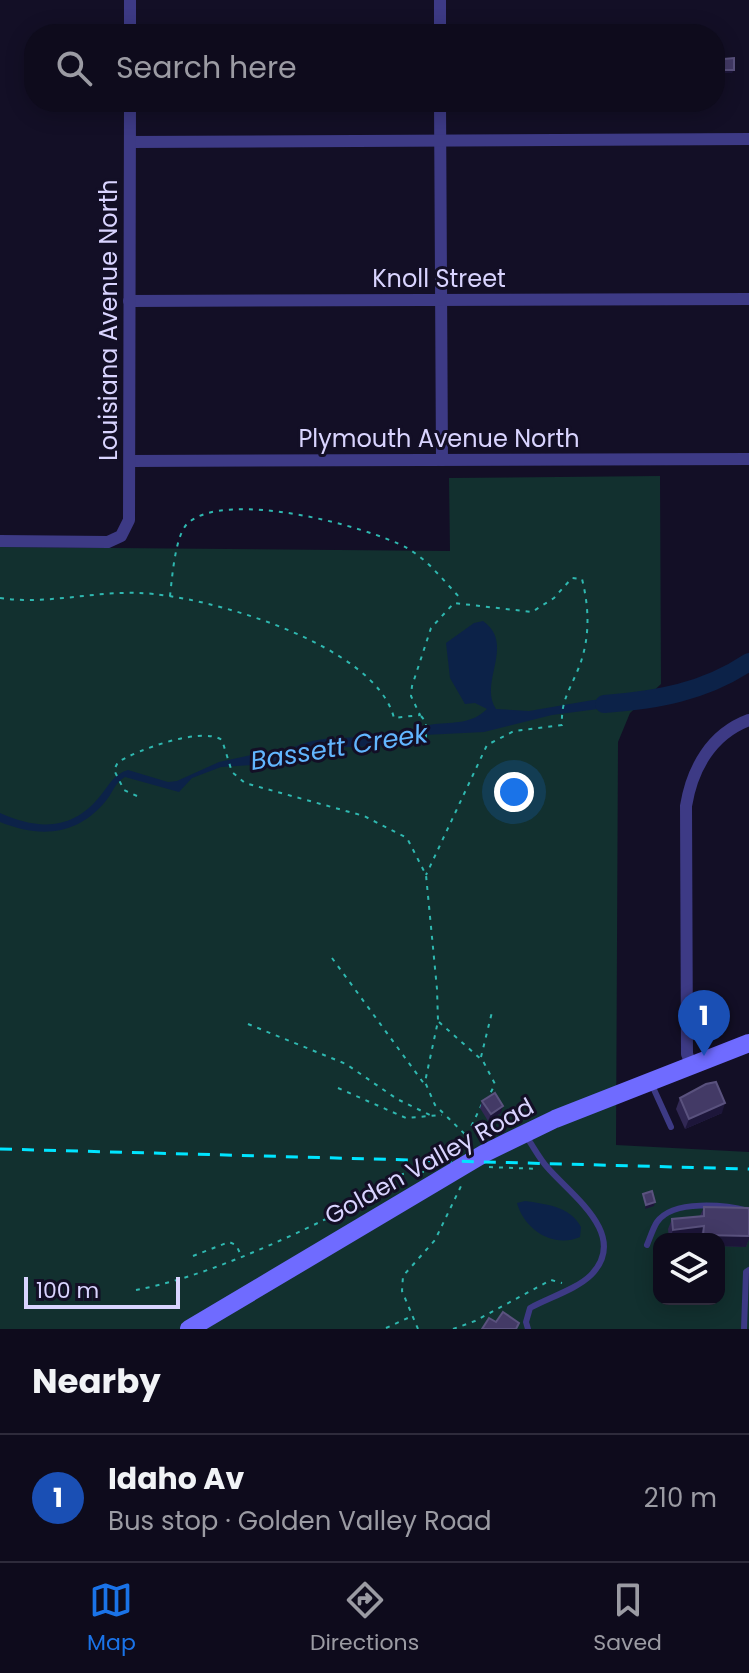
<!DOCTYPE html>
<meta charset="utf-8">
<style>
body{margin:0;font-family:Poppins,sans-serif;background:#1c1929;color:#f1f3f6}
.controls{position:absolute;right:24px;bottom:24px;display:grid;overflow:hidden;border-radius:16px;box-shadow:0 4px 20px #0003}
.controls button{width:72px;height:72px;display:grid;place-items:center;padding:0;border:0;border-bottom:2px solid #2e2b3b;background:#0e0b1c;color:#f1f3f6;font:40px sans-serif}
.scale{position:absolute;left:24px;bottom:20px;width:156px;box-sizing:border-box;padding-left:8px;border:4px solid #d9d4ff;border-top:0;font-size:22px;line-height:28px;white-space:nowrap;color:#d9d4ff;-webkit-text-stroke:6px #130f26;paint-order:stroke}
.you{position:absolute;left:514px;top:792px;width:28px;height:28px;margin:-20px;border:6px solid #fff;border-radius:50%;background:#1a73e8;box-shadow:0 0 0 12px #1a73e833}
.badge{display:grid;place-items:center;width:52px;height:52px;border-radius:50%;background:#1a73e8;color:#fff;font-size:26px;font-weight:700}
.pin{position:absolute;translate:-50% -66px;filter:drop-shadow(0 2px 4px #0008)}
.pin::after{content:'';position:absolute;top:42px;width:28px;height:24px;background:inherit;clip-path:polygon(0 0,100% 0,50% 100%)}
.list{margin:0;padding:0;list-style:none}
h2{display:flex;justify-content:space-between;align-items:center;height:104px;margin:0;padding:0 32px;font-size:34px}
h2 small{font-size:26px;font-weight:400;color:#9b9ba3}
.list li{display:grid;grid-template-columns:52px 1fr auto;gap:24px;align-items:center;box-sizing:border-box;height:128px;padding:0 32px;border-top:2px solid #2e2b3b}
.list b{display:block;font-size:30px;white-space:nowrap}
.list p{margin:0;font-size:26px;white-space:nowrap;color:#9b9ba3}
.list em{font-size:26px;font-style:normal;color:#9b9ba3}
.icon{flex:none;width:44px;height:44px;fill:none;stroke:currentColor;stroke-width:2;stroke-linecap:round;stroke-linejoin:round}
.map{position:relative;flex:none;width:749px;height:1329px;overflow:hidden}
.search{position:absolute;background:#0e0b1c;box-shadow:0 4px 20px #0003;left:24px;right:24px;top:24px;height:88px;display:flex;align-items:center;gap:20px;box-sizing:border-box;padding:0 28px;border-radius:32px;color:#9b9ba3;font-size:30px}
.sheet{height:232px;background:#0e0b1c}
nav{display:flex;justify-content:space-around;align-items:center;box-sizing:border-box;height:112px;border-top:2px solid #2e2b3b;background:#0e0b1c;font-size:22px;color:#9b9ba3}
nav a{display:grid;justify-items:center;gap:4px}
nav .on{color:#1a73e8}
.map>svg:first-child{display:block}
.green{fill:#12302f;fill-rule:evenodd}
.water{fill:#0c2248}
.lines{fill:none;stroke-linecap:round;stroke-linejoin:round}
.river{stroke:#0c2248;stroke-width:18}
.path{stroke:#2fb8b0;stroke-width:2;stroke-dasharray:4 6;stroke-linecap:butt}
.lane{stroke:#3d3a85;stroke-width:6}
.street{stroke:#3d3a85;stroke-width:12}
.secondary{stroke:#6f6bff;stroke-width:18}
.rail{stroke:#00e5ff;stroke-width:3;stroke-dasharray:12 10;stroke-linecap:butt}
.wall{fill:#312854}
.shaded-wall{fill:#1d163a}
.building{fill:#433a66;stroke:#5a527e;stroke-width:2}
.labels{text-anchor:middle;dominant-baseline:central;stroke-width:6;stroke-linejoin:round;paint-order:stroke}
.street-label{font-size:24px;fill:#d9d4ff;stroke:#130f26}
.water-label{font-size:26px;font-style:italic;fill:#62b6ff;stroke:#130f26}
</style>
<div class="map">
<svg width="749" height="1329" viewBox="0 0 749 1329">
<rect width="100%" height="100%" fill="#130f26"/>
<path class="green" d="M660 476 661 684 630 713 618 742 616 1145 749 1152V1329H0V547L450 551 449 478ZM659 1239H719V1299H659Z"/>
<g class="water">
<path d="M483 621C516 644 478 683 496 709L529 711 593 700 626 699 625 711 598 709 552 715 484 732 424 735 394 745 326 748 306 751 283 763 221 767 192 778 179 792 125 777C114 783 113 793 105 802 76 836 40 838 0 822V813C38 830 73 831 101 795 109 785 114 774 128 770L168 782 177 781 219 762 256 754 281 755C312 731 357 740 394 736 407 734 419 726 435 724 454 722 472 724 487 709L475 703 465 704 450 678 446 643 474 623Z"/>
<path d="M525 1201C545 1204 570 1206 581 1227L580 1237C553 1249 524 1229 517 1203Z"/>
</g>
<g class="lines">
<path class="river" d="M604 704C657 700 704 692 749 662"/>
<g class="path">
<path d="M170 596C172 579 175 536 187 524 224 488 367 526 407 548 428 560 444 581 461 599"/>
<path d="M0 598C47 605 93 591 139 593 207 595 376 645 394 718L420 715 411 696 412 686 431 628 454 603 532 612 554 598 572 578 582 579C590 611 590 642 577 672 568 693 561 702 562 725L514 731 487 745 426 875"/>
<polyline points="421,716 426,722 426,742"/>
<path d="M137 796 124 790 114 770 118 762C138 750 201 726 222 740L232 772 245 783 364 816 407 838 426 875 437 989 438 1021 425 1082 435 1105 475 1144"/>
<polyline points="332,958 425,1085"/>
<polyline points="439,1022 483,1061 495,1084 488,1098"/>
<polyline points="248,1024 346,1064 397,1099 432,1116"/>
<polyline points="481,1057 492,1012"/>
<polyline points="338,1088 406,1118 442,1115"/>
<polyline points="467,1135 483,1102"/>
<polyline points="489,1167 539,1169"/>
<polyline points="193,1256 229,1242 236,1245 240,1253"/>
<path d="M136 1290C196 1279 271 1246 326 1219 361 1202 382 1170 424 1172"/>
<polyline points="386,1328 410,1317"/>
<polyline points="418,1329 402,1291 403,1276 435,1240 462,1184"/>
<polyline points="453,1329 475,1321 551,1280 562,1283"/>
</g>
<g class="lane">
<polyline points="651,1083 671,1127"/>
<path d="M526 1136C533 1146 539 1158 547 1167 571 1195 630 1235 591 1275 577 1289 548 1298 530 1308L526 1322 528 1329"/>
<path d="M647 1245C650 1238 653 1228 657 1222 673 1199 726 1205 749 1211"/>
<polyline points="744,1329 746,1272 749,1270"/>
</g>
<g class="street">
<polyline points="130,0 130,34"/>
<polyline points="440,0 440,34"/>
<polyline points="440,102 442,460"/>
<polyline points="130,142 749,139"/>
<polyline points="129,301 749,299"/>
<polyline points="130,461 749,459"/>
<polyline points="0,541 108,542 121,536 129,520 130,102"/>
<path d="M691 1064 687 1054 686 806C692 769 711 734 749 720"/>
</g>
<polyline class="secondary" points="189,1329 485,1153 555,1119 749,1043"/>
<polyline class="rail" points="0,1149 749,1169"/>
</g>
<g class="wall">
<polygon points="680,1098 722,1113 685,1129 676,1109"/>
<polygon points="482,1101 501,1113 488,1121 480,1108"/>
<polygon points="704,1207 749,1208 749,1239 746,1247 719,1246 719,1239 700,1239 700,1237 669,1239 668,1229 672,1219 700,1216"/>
</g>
<g class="shaded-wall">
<polygon points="724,70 734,70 732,73 723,73"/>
<polygon points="725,1103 722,1113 685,1129 689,1119"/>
<polygon points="503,1106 501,1113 488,1121 491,1114"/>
<polygon points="655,1202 654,1206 645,1209 646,1205"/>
<polygon points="704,1226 700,1237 670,1239 673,1230"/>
<polygon points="703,1235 749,1236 749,1239 746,1247 719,1246 719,1239 702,1239"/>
</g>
<g class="building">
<polygon points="734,58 734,70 724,70 724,59"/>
<polygon points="716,1082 725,1103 689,1119 680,1098 706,1084"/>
<polygon points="495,1093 503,1106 491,1114 482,1101"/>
<polygon points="652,1191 655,1202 646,1205 643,1194"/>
<polygon points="704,1207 749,1208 749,1236 703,1235 704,1226 673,1230 672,1219 704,1216"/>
<polygon points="503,1312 519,1323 516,1329 482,1329 489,1318 496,1322"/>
</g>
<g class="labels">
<g class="street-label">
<text x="439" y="278">Knoll Street</text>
<text transform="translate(108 320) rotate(-90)">Louisiana Avenue North</text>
<text x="439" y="438">Plymouth Avenue North</text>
<text transform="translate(429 1161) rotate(-29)">Golden Valley Road</text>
</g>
<g class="water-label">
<text transform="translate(339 747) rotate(-9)">Bassett Creek</text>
</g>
</g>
</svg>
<div class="controls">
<button><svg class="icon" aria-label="layers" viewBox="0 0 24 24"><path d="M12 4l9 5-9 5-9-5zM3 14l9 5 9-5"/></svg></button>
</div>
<div class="scale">100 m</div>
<div class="you"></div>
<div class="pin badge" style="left:704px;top:1056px;background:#1a4fb4">1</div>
<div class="search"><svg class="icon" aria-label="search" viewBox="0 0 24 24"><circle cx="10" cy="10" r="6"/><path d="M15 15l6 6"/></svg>Search here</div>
</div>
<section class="sheet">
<h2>Nearby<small></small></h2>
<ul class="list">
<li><span class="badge" style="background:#1a4fb4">1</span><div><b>Idaho Av</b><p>Bus stop · Golden Valley Road</p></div><em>210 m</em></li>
</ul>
</section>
<nav>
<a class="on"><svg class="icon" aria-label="map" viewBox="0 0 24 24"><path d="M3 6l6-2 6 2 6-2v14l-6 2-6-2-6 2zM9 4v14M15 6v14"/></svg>Map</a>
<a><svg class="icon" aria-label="directions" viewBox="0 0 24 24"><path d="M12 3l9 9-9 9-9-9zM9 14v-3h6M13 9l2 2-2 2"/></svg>Directions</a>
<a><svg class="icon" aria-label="saved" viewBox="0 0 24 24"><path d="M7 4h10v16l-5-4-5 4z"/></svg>Saved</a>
</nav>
